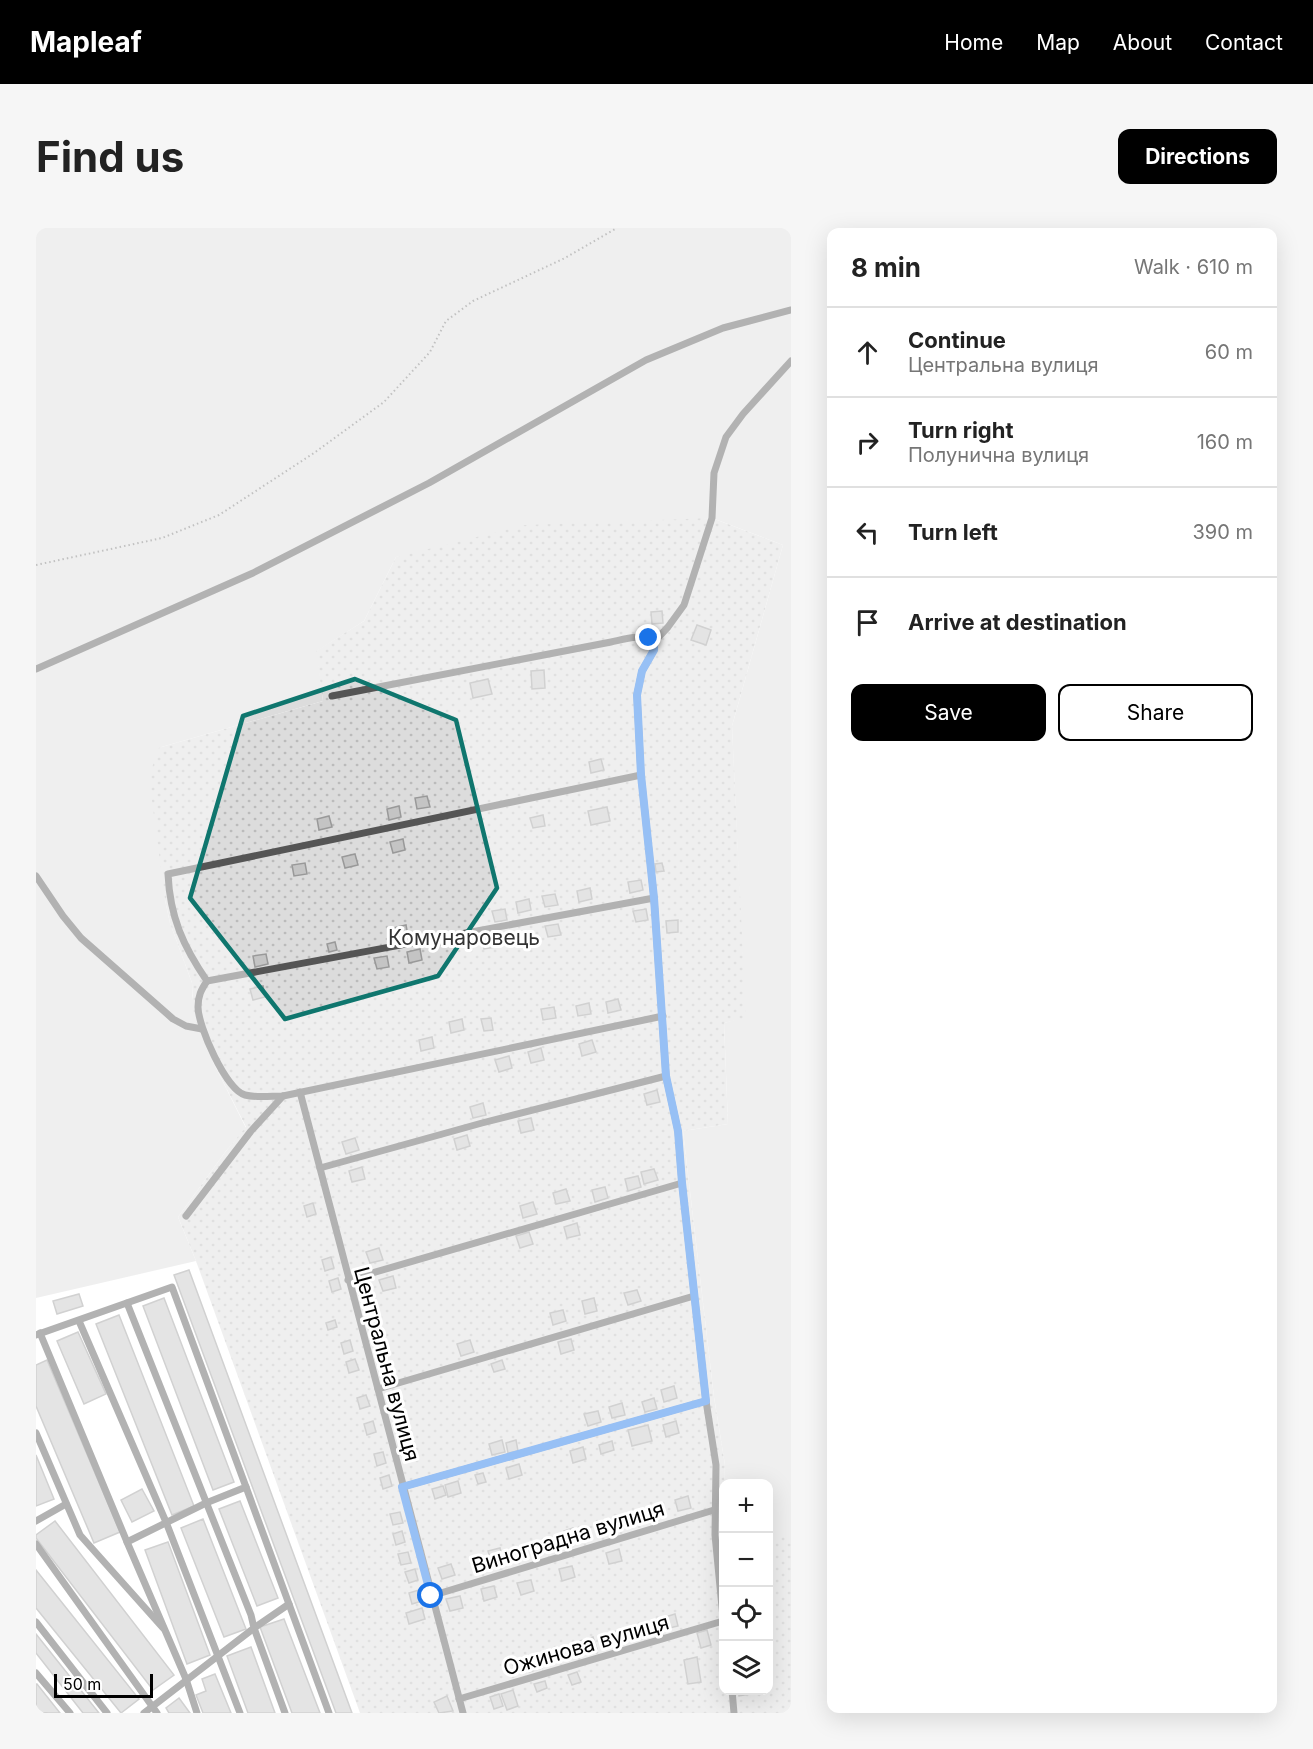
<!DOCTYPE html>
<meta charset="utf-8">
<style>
body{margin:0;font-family:Inter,sans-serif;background:#f6f6f6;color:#222}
.controls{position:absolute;right:18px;bottom:18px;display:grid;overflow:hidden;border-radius:12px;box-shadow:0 6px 24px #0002}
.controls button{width:54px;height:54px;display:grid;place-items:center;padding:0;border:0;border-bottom:2px solid #e0e0e0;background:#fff;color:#222;font:30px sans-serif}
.scale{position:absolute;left:18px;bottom:15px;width:99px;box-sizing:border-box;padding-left:6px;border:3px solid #000;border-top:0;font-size:16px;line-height:21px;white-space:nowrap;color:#000;-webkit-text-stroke:4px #fff;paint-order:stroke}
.stop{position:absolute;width:18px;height:18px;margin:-14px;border:4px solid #1a73e8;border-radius:50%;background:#fff}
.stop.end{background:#1a73e8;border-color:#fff;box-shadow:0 2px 6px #0008}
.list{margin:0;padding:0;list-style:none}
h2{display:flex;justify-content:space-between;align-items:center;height:78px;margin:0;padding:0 24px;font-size:26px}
h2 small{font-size:20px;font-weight:400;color:#767676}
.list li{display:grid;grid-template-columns:39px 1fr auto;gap:18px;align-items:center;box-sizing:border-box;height:90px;padding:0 24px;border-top:2px solid #e0e0e0}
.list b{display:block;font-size:22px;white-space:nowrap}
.list p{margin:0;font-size:20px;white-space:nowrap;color:#767676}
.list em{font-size:20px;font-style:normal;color:#767676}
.actions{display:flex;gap:12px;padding:18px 24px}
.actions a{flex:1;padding:14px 0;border:2px solid #000;border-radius:12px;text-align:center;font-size:21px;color:#000}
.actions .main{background:#000;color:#fff}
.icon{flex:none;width:33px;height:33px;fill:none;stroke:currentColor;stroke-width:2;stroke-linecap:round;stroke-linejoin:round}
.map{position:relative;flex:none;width:755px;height:1485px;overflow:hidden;border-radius:12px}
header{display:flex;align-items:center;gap:36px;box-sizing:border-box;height:84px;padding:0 30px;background:#000;color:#fff}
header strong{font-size:28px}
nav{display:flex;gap:33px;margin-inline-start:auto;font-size:21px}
.intro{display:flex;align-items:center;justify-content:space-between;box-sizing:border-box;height:144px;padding:0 36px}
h1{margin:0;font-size:42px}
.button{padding:15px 27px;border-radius:12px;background:#000;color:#fff;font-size:21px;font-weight:700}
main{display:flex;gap:36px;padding:0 36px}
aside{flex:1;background:#fff;border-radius:12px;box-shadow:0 6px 24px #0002}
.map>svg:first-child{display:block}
.grass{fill:#dcdcdc}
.garden{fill:url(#garden-dots)}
.building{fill:#c4c4c4;stroke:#999;stroke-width:1.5}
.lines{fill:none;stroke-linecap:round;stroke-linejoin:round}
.path{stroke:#777;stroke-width:2;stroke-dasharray:1.5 3;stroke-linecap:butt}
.service{stroke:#555;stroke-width:7}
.route{stroke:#1a73e8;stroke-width:8}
.marked{fill:none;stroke:#0f766e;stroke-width:4.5;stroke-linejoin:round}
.labels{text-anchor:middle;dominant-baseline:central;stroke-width:6;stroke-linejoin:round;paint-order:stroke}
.park-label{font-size:21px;fill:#333;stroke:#fff}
.street-label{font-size:21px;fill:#000;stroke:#fff}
</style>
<header>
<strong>Mapleaf</strong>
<nav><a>Home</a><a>Map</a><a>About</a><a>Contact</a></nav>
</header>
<div class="intro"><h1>Find us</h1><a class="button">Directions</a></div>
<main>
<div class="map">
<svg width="755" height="1485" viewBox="0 0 755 1485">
<defs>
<pattern id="garden-dots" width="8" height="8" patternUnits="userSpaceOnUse" patternTransform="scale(1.5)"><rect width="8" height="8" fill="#dcdcdc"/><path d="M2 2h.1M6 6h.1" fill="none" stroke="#bbb" stroke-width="1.8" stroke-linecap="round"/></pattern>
</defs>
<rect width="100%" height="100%" fill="#fff"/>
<polygon class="grass" points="0,0 755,0 755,1307 733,1307 732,1256 688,1255 689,1237 678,1169 647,903 692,896 688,795 709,789 696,498 747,317 676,290 360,329 328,393 281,423 287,473 122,520 129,672 134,695 156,755 156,768 178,836 210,900 190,923 142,989 160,1033 0,1070"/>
<polygon class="garden" points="676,290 747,317 696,498 710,790 688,795 692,896 647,903 678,1169 689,1237 687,1307 688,1462 732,1462 733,1307 755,1307 755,1485 324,1485 160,1033 142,989 190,923 210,899 178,836 157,787 156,755 134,695 129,672 113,550 122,520 287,473 280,423 328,393 360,329 489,297"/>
<g class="building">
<polygon points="626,383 627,395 616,396 615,384"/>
<polygon points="661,397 675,402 670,417 655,412"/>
<polygon points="508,442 509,460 496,461 495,443"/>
<polygon points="452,451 456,466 437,470 434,455"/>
<polygon points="565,531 568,542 555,545 553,534"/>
<polygon points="391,568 394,579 381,581 379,570"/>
<polygon points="363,578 365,589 353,592 351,581"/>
<polygon points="571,579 574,593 555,597 552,583"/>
<polygon points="507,587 509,598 497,600 494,590"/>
<polygon points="293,588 296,599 283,602 281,591"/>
<polygon points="367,611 369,622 357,625 354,614"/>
<polygon points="319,626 322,637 309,640 306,629"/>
<polygon points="269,635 271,646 258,648 256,637"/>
<polygon points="626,635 628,643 620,644 619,636"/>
<polygon points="605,652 607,662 594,665 592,654"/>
<polygon points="554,660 556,671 543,674 541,663"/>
<polygon points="519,666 522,677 509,679 506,668"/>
<polygon points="493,671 495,682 482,685 480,674"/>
<polygon points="469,681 471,692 459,694 456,683"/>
<polygon points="610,681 612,692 600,694 597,683"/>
<polygon points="642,692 642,704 631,705 630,693"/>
<polygon points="522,696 525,707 512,709 509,698"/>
<polygon points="370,697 372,708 360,711 357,700"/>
<polygon points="458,708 460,719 448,721 445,710"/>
<polygon points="299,714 301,722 293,724 291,716"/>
<polygon points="384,721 386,732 373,735 371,724"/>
<polygon points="230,726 232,736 219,739 217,728"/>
<polygon points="351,728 353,739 341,741 338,730"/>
<polygon points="227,758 229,769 217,772 214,761"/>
<polygon points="582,771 585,782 572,785 570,774"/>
<polygon points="553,775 555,786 542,788 540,778"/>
<polygon points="518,779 520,790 507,792 505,781"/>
<polygon points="455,790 457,802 448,803 445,791"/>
<polygon points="426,791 428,802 415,805 413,794"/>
<polygon points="396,809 398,820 385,823 383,812"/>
<polygon points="556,812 560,824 546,828 543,816"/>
<polygon points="505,820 508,832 495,835 492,824"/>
<polygon points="473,828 476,840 463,844 459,832"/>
<polygon points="621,862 624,874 611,877 608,866"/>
<polygon points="447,875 450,887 437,890 434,879"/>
<polygon points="495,890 498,902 485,905 482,893"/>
<polygon points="431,907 434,918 421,922 418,911"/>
<polygon points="319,910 323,922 310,926 306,914"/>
<polygon points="326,939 329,951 316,954 313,943"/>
<polygon points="618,941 622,952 608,956 605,944"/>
<polygon points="602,948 605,959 592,963 589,951"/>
<polygon points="569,959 572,970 559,974 556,962"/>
<polygon points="530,961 534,973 520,976 517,965"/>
<polygon points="497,974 501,986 487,990 484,978"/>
<polygon points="277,975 280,986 271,989 268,978"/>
<polygon points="541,995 544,1007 531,1010 528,999"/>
<polygon points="493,1004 497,1016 484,1020 480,1008"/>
<polygon points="343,1020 347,1032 334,1035 330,1024"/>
<polygon points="295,1029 298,1040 289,1043 286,1032"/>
<polygon points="153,1042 316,1485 300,1485 138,1047"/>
<polygon points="357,1048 360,1060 347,1063 343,1052"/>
<polygon points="302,1050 305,1061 296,1064 293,1053"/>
<polygon points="601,1062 605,1073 592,1077 588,1065"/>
<polygon points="43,1066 47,1078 21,1086 17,1073"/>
<polygon points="128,1070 198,1254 177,1262 107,1078"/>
<polygon points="558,1070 561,1083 549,1086 546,1073"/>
<polygon points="527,1082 530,1093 517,1097 514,1085"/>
<polygon points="83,1087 158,1278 136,1287 60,1096"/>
<polygon points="299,1092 301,1099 292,1102 290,1095"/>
<polygon points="42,1104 70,1166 48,1176 21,1113"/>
<polygon points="535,1111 538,1122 525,1126 522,1114"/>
<polygon points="314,1112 317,1123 308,1126 305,1115"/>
<polygon points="434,1112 438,1124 425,1128 421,1116"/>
<polygon points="319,1131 323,1142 313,1145 310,1134"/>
<polygon points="11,1132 84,1304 58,1315 0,1178 0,1137"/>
<polygon points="466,1132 469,1141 458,1144 455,1136"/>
<polygon points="638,1158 641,1170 628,1174 625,1162"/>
<polygon points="330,1167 334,1178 324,1181 321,1170"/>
<polygon points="618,1170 621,1181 609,1184 606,1174"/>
<polygon points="586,1175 589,1187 576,1190 573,1179"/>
<polygon points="562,1183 565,1194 552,1198 548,1186"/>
<polygon points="337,1193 340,1204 331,1207 328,1196"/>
<polygon points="640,1193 643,1205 630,1209 627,1197"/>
<polygon points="612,1197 616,1213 596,1218 592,1202"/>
<polygon points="466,1212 469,1224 456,1227 453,1216"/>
<polygon points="480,1212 482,1223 472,1225 470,1215"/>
<polygon points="576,1213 578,1222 565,1226 563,1217"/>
<polygon points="547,1219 550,1231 537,1235 534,1223"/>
<polygon points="347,1224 350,1235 341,1238 338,1226"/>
<polygon points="0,1227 18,1271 0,1278"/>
<polygon points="483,1236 486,1247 473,1251 470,1240"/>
<polygon points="447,1245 450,1254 442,1256 439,1247"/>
<polygon points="353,1247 356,1258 347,1261 344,1250"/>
<polygon points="422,1253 425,1265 412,1269 409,1257"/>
<polygon points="407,1258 410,1267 399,1271 396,1261"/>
<polygon points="106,1261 118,1283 96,1294 85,1272"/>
<polygon points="652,1268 655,1280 642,1283 639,1272"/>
<polygon points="204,1273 242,1370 221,1378 183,1281"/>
<polygon points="625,1276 628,1287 615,1291 612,1279"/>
<polygon points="364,1284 367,1295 357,1297 354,1286"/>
<polygon points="167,1291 210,1401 188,1409 145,1300"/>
<polygon points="19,1293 138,1447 117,1462 0,1310 0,1307"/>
<polygon points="537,1300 541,1313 532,1316 528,1303"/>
<polygon points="366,1303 369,1314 360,1317 357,1306"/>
<polygon points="132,1314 174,1427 151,1436 109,1322"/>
<polygon points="464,1320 468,1336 457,1339 452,1323"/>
<polygon points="583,1321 586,1333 573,1336 570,1325"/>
<polygon points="372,1324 375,1335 365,1337 362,1326"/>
<polygon points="415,1336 419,1347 406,1351 402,1340"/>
<polygon points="536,1338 539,1349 526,1353 523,1341"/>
<polygon points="379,1341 382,1352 373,1355 369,1344"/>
<polygon points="0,1342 103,1471 85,1485 0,1380"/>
<polygon points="495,1352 498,1363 485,1367 481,1355"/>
<polygon points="458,1358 461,1369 448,1373 445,1361"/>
<polygon points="383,1362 386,1373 376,1376 373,1365"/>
<polygon points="424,1368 427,1380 414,1383 410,1371"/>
<polygon points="386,1380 389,1391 373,1396 370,1385"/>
<polygon points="639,1386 642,1398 629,1401 626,1390"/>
<polygon points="248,1391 284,1485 256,1485 224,1399"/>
<polygon points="593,1400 596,1411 583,1415 580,1403"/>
<polygon points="671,1402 675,1417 665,1420 661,1405"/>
<polygon points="0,1406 63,1485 47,1485 0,1425"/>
<polygon points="557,1409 561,1421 548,1425 544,1413"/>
<polygon points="215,1419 239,1485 212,1485 191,1428"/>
<polygon points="503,1429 506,1440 493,1444 490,1432"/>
<polygon points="661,1429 665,1454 652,1456 648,1432"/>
<polygon points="541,1444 545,1454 536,1457 532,1447"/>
<polygon points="179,1446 195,1485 167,1485 160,1467 170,1463 166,1451"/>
<polygon points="509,1453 511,1460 501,1464 498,1456"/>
<polygon points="0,1456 1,1456 24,1485 4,1485 0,1480"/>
<polygon points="477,1462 482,1478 471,1482 465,1466"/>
<polygon points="702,1462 713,1462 714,1466 703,1468"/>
<polygon points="463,1466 467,1478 458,1481 454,1469"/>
<polygon points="411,1468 417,1483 403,1485 398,1474"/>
<polygon points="143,1470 154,1485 133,1485 130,1480"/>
</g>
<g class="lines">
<polyline class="path" points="0,337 126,310 183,287 278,225 348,174 394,124 410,93 437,73 529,30 581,0"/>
<g class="service">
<polyline points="0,441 217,345 393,255 610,132 687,100 755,82"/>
<path d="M296 468 575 414C589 411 606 405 618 414"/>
<path d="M605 547 132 646C134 689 147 718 171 753 165 762 162 768 162 779 162 798 190 862 209 867 220 870 235 868 247 868L627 788"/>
<polyline points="0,648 27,688 45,710 137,791 150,798 166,801"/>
<polyline points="171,753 618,670"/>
<polyline points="264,864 427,1485"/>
<polyline points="284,940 446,895 630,848"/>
<polyline points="150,988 215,903 247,868"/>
<polyline points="312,1052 646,955"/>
<polyline points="91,1075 215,1387 218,1400 108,1485"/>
<polyline points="43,1093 130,1294 204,1485"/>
<polyline points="4,1105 91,1314"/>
<polyline points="0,1107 136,1059 210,1259 170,1275 91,1314 150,1451 161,1485"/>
<polyline points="342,1161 658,1068"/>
<polyline points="0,1205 44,1307 127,1400"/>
<polyline points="210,1259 293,1485"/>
<polyline points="366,1259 670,1173"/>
<polyline points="0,1293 30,1276"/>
<polyline points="0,1316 121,1485"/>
<polyline points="395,1368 678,1282"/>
<polyline points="0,1394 71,1485"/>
<polyline points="688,1400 679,1307 680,1237 670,1173 646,955 642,903 630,848 618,670 605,547 601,467 606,443 618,422 618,414 632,399 648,377 676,290 678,245 690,209 707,186 755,133"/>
<polyline points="0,1445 34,1485"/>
<polyline points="696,1462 698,1485"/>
<polyline points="423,1471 687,1393"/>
<polyline points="249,1485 218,1400 253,1376"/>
</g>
</g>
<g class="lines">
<polyline class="route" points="395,1368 366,1259 670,1173 646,955 642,903 630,848 618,670 605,547 601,467 606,443 618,422 618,414 613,410"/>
</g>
<path d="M0 0H755V1485H0ZM319 451 420 492 461 660 402 748 249 791 154 670 207 488Z" fill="#fff" fill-opacity=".55" fill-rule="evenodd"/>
<path class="marked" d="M319 451 420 492 461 660 402 748 249 791 154 670 207 488Z"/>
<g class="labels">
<g class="park-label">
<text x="428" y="709">Комунаровець</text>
</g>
<g class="street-label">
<text transform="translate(351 1136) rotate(75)">Центральна вулиця</text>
<text transform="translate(532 1309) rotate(-17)">Виноградна вулиця</text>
<text transform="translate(550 1417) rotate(-16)">Ожинова вулиця</text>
</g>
</g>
</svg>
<div class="controls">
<button>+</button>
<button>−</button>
<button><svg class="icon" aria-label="locate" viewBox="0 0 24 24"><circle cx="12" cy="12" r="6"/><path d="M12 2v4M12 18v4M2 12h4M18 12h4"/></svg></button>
<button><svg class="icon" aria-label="layers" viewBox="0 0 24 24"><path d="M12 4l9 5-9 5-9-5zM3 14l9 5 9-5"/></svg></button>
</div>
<div class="scale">50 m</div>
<div class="stop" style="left:395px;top:1368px"></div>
<div class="stop end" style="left:613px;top:410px"></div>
</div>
<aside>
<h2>8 min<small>Walk · 610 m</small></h2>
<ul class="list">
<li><svg class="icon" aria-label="ahead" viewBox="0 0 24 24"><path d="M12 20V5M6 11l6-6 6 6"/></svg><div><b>Continue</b><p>Центральна вулиця</p></div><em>60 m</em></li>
<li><svg class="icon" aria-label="right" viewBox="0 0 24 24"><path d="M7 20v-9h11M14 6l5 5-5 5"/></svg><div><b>Turn right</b><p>Полунична вулиця</p></div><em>160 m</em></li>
<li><svg class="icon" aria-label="left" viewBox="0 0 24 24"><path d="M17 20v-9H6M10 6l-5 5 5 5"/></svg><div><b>Turn left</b></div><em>390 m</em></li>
<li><svg class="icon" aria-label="arrive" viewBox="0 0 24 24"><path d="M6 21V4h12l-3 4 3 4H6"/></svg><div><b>Arrive at destination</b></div></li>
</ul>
<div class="actions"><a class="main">Save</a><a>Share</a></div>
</aside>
</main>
